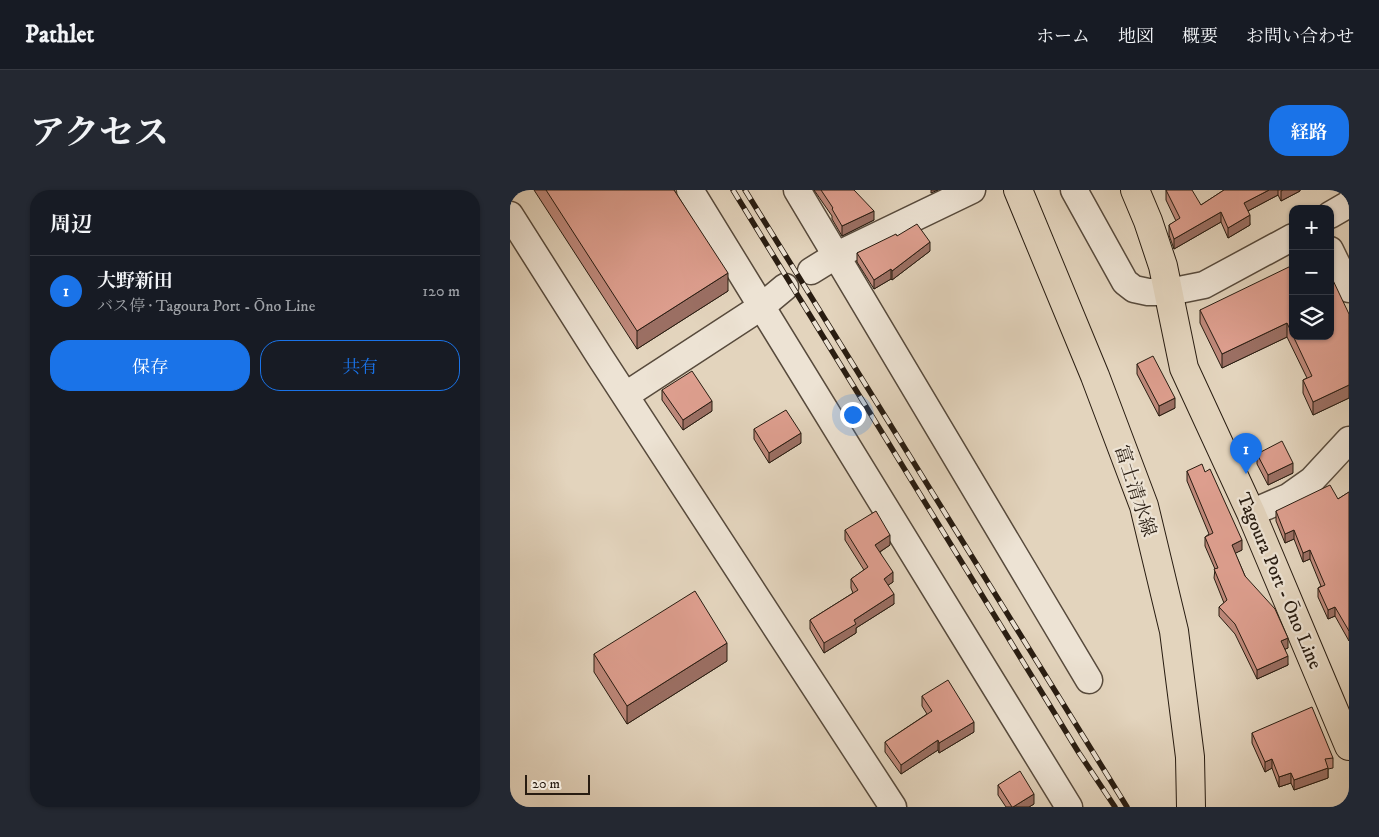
<!DOCTYPE html>
<html lang="ja">
<meta charset="utf-8">
<style>
body{margin:0;font-family:"IM FELL DW Pica","Noto Serif JP",serif;background:#242831;color:#f1f3f6}
.controls{position:absolute;right:15px;top:15px;display:grid;overflow:hidden;border-radius:10px;box-shadow:0 1px 4px #0004}
.controls button{width:45px;height:45px;display:grid;place-items:center;padding:0;border:0;border-bottom:1px solid #363941;background:#171b24;color:#f1f3f6;font:25px sans-serif}
.scale{position:absolute;left:15px;bottom:12px;width:65px;box-sizing:border-box;padding-left:5px;border:2px solid #281c11;border-top:0;font-size:14px;line-height:18px;white-space:nowrap;color:#281c11;-webkit-text-stroke:4px #ede3d4;paint-order:stroke}
.you{position:absolute;left:342px;top:224px;width:18px;height:18px;margin:-12px;border:4px solid #fff;border-radius:50%;background:#1a73e8;box-shadow:0 0 0 8px #1a73e833}
.badge{display:grid;place-items:center;width:32px;height:32px;border-radius:50%;background:#1a73e8;color:#fff;font-size:16px;font-weight:700}
.pin{position:absolute;translate:-50% -41px;filter:drop-shadow(0 1px 2px #0008)}
.pin::after{content:'';position:absolute;top:26px;width:18px;height:15px;background:inherit;clip-path:polygon(0 0,100% 0,50% 100%)}
.list{margin:0;padding:0;list-style:none}
h2{display:flex;justify-content:space-between;align-items:center;height:65px;margin:0;padding:0 20px;font-size:21px}
h2 small{font-size:16px;font-weight:400;color:#9ea1a6}
.list li{display:grid;grid-template-columns:32px 1fr auto;gap:15px;align-items:center;box-sizing:border-box;height:70px;padding:0 20px;border-top:1px solid #363941}
.list b{display:block;font-size:19px;white-space:nowrap}
.list p{margin:0;font-size:16px;white-space:nowrap;color:#9ea1a6}
.list em{font-size:16px;font-style:normal;color:#9ea1a6}
.actions{display:flex;gap:10px;padding:15px 20px}
.actions a{flex:1;padding:11px 0;border:1px solid #1a73e8;border-radius:20px;text-align:center;font-size:18px;color:#1a73e8}
.actions .main{background:#1a73e8;color:#fff}
.icon{flex:none;width:28px;height:28px;fill:none;stroke:currentColor;stroke-width:2;stroke-linecap:round;stroke-linejoin:round}
.map{position:relative;flex:none;width:839px;height:617px;overflow:hidden;border-radius:20px}
header{display:flex;align-items:center;gap:30px;box-sizing:border-box;height:70px;padding:0 25px;background:#171b24;border-bottom:1px solid #363941}
header strong{font-size:24px}
nav{display:flex;gap:28px;margin-inline-start:auto;font-size:18px}
.intro{display:flex;align-items:center;justify-content:space-between;box-sizing:border-box;height:120px;padding:0 30px}
h1{margin:0;font-size:35px}
.button{padding:12px 22px;border-radius:20px;background:#1a73e8;color:#fff;font-size:18px;font-weight:700}
main{display:flex;gap:30px;padding:0 30px}
aside{flex:1;background:#171b24;border-radius:20px;box-shadow:0 1px 4px #0004}
.map>svg:first-child{display:block}
.lines{fill:none;stroke-linecap:round;stroke-linejoin:round}
.minor-casing{stroke:#574a3c;stroke-width:29}
.major-casing{stroke:#281c11;stroke-width:30}
.minor{stroke:#ede3d4;stroke-width:26}
.major{stroke:#e3d4bd;stroke-width:28}
.rail-casing{stroke:#281c11;stroke-width:5.5}
.rail{stroke:#ede3d4;stroke-width:4;stroke-dasharray:11;stroke-linecap:butt}
.wall{fill:#be887a;stroke:#281c11}
.shaded-wall{fill:#9b6f63;stroke:#281c11}
.building{fill:#dd9e8e;stroke:#281c11}
.labels{text-anchor:middle;dominant-baseline:central;stroke-width:4.5;stroke-linejoin:round;paint-order:stroke}
.street-label{font-size:19px;fill:#281c11;stroke:#ede3d4}
</style>
<header>
<strong>Pathlet</strong>
<nav><a>ホーム</a><a>地図</a><a>概要</a><a>お問い合わせ</a></nav>
</header>
<div class="intro"><h1>アクセス</h1><a class="button">経路</a></div>
<main>
<aside>
<h2>周辺<small></small></h2>
<ul class="list">
<li><span class="badge">1</span><div><b>大野新田</b><p>バス停 · Tagoura Port - Ōno Line</p></div><em>120 m</em></li>
</ul>
<div class="actions"><a class="main">保存</a><a>共有</a></div>
</aside>
<div class="map">
<svg width="839" height="617" viewBox="0 0 839 617">
<rect width="100%" height="100%" fill="#e3d4bd"/>
<filter id="stains"><feTurbulence type="fractalNoise" baseFrequency=".004" numOctaves="4"/><feColorMatrix values="0 0 0 0 .2 0 0 0 0 .09 0 0 0 0 .02 0 0 0 .5 -.17"/></filter>
<radialGradient id="worn" r=".72"><stop offset=".6" stop-color="#630" stop-opacity="0"/><stop offset="1" stop-color="#630" stop-opacity=".3"/></radialGradient>
<g class="lines">
<defs>
<g id="minor">
<polyline points="180,0 559,617"/>
<polyline points="287,0 579,490"/>
<polyline points="564,0 615,92 624,99 638,102 659,102 694,95 783,47"/>
<polyline points="0,25 90,167 383,617"/>
<polyline points="820,25 839,14"/>
<polyline points="820,60 839,99"/>
<polyline points="301,81 327,65 462,0"/>
<polyline points="116,205 251,117 275,97"/>
<polyline points="741,323 778,307 802,290 839,250"/>
</g>
<g id="major">
<polyline points="508,0 585,186 634,316 664,441 680,567 681,617"/>
<polyline points="625,0 638,31 653,76 674,178 741,323 839,556"/>
</g>
</defs>
<use href="#minor" class="minor-casing"/>
<use href="#major" class="major-casing"/>
<use href="#minor" class="minor"/>
<use href="#major" class="major"/>
<defs>
<g id="rail">
<polyline points="223,0 569,563 605,617"/>
<polyline points="235,0 617,617"/>
</g>
</defs>
<use href="#rail" class="rail-casing"/>
<use href="#rail" class="rail"/>
</g>
<g class="wall">
<polygon points="24,0 164,0 218,101 127,159"/>
<polygon points="304,0 344,0 364,30 332,46 322,29 322,26"/>
<polygon points="656,0 691,15 714,0 790,0 790,1 771,11 768,5 738,21 740,35 718,48 711,32 664,59 659,45 659,35 666,31 656,10"/>
<polygon points="387,46 420,61 382,90 381,89 364,99 347,72 347,63"/>
<polygon points="690,120 839,124 839,208 803,225 793,203 793,190 797,188 777,147 712,178 690,133"/>
<polygon points="627,174 665,218 649,226 627,184"/>
<polygon points="152,200 202,221 173,240 152,210"/>
<polygon points="244,239 291,253 259,273 244,249"/>
<polygon points="747,264 783,283 758,295 747,274"/>
<polygon points="677,281 732,360 725,363 735,386 778,458 775,459 778,475 747,489 725,444 709,426 709,417 714,413 704,388 705,379 695,356 695,347 699,344 677,291"/>
<polygon points="839,302 839,451 825,426 818,429 808,407 808,398 811,396 800,369 793,372 784,349 775,353 766,331 766,321 828,309"/>
<polygon points="335,340 380,355 370,362 383,392 378,395 384,414 346,438 346,443 314,463 300,439 300,430 343,403 341,398 341,389 354,380 335,350"/>
<polygon points="84,464 217,471 117,534 84,482"/>
<polygon points="412,506 464,542 429,563 428,560 391,584 375,562 375,552 417,524 412,516"/>
<polygon points="742,543 823,568 823,578 818,579 818,588 784,600 781,593 769,597 762,578 755,582 742,553"/>
<polygon points="488,595 524,614 519,617 496,617 488,605"/>
</g>
<g class="shaded-wall">
<polygon points="421,0 428,0 421,3"/>
<polygon points="759,0 768,0 768,5 734,23 734,13"/>
<polygon points="773,0 790,0 790,1 771,11 771,1"/>
<polygon points="364,21 364,30 332,46 332,36"/>
<polygon points="711,22 711,32 664,59 664,49"/>
<polygon points="740,25 740,35 718,48 718,38"/>
<polygon points="420,52 420,61 382,90 382,81"/>
<polygon points="381,79 381,89 364,99 364,90"/>
<polygon points="218,83 218,101 127,159 127,141"/>
<polygon points="777,133 777,147 712,178 712,164"/>
<polygon points="839,195 839,208 803,225 803,212"/>
<polygon points="665,208 665,218 649,226 649,216"/>
<polygon points="202,211 202,221 173,240 173,230"/>
<polygon points="291,243 291,253 259,273 259,263"/>
<polygon points="783,273 783,283 758,295 758,285"/>
<polygon points="784,340 784,349 775,353 775,344"/>
<polygon points="380,345 380,355 365,365 365,355"/>
<polygon points="732,350 732,360 722,365 722,355"/>
<polygon points="800,360 800,369 793,372 793,363"/>
<polygon points="383,382 383,392 374,398 374,389"/>
<polygon points="384,404 384,414 346,438 346,443 314,463 314,453 344,430"/>
<polygon points="825,417 825,426 818,429 818,420"/>
<polygon points="778,448 778,458 771,461 771,451"/>
<polygon points="217,453 217,471 117,534 117,516"/>
<polygon points="778,466 778,475 747,489 747,480"/>
<polygon points="464,532 464,542 429,563 429,553"/>
<polygon points="428,550 428,560 391,584 391,575"/>
<polygon points="762,569 762,578 755,582 755,572"/>
<polygon points="818,578 818,588 784,600 784,590"/>
<polygon points="781,583 781,593 769,597 769,587"/>
<polygon points="524,604 524,614 519,617 503,617"/>
</g>
<g class="building">
<polygon points="36,0 164,0 218,83 127,141"/>
<polygon points="311,0 344,0 364,21 332,36 322,19 323,18"/>
<polygon points="656,0 682,0 691,15 714,0 759,0 734,13 740,25 718,38 711,22 664,49 659,35 670,28"/>
<polygon points="407,34 420,52 382,81 381,79 364,90 347,63 386,44 387,46"/>
<polygon points="783,75 783,146 820,146 820,84 839,124 839,195 803,212 793,190 802,186 777,133 712,164 690,120"/>
<polygon points="643,166 665,208 649,216 627,174"/>
<polygon points="182,181 202,211 173,230 152,200"/>
<polygon points="276,220 291,243 259,263 244,239"/>
<polygon points="772,251 783,273 758,285 747,264"/>
<polygon points="692,274 695,282 700,279 732,350 722,355 735,386 765,419 778,448 771,451 778,466 747,480 725,434 709,417 717,410 704,379 708,378 695,347 703,343 677,281"/>
<polygon points="820,295 828,309 839,302 839,441 825,417 818,420 808,398 815,395 800,360 793,363 784,340 775,344 766,321"/>
<polygon points="366,321 380,345 365,355 383,382 374,389 384,404 344,430 346,434 314,453 300,430 348,400 341,389 358,377 335,340"/>
<polygon points="185,401 217,453 117,516 84,464"/>
<polygon points="438,490 464,532 429,553 428,550 391,575 375,552 422,521 412,506"/>
<polygon points="802,517 823,568 815,569 818,578 784,590 781,583 769,587 762,569 755,572 742,543"/>
<polygon points="510,581 524,604 503,617 502,617 488,595"/>
</g>
<g class="labels">
<g class="street-label">
<text transform="translate(625 301) rotate(72)">富士清水線</text>
<text transform="translate(769 391) rotate(67)">Tagoura Port - Ōno Line</text>
</g>
</g>
<rect width="100%" height="100%" filter="url(#stains)"/>
<rect width="100%" height="100%" fill="url(#worn)"/>
</svg>
<div class="controls">
<button>+</button>
<button>−</button>
<button><svg class="icon" aria-label="layers" viewBox="0 0 24 24"><path d="M12 4l9 5-9 5-9-5zM3 14l9 5 9-5"/></svg></button>
</div>
<div class="scale">20 m</div>
<div class="you"></div>
<div class="pin badge" style="left:736px;top:284px">1</div>
</div>
</main>
